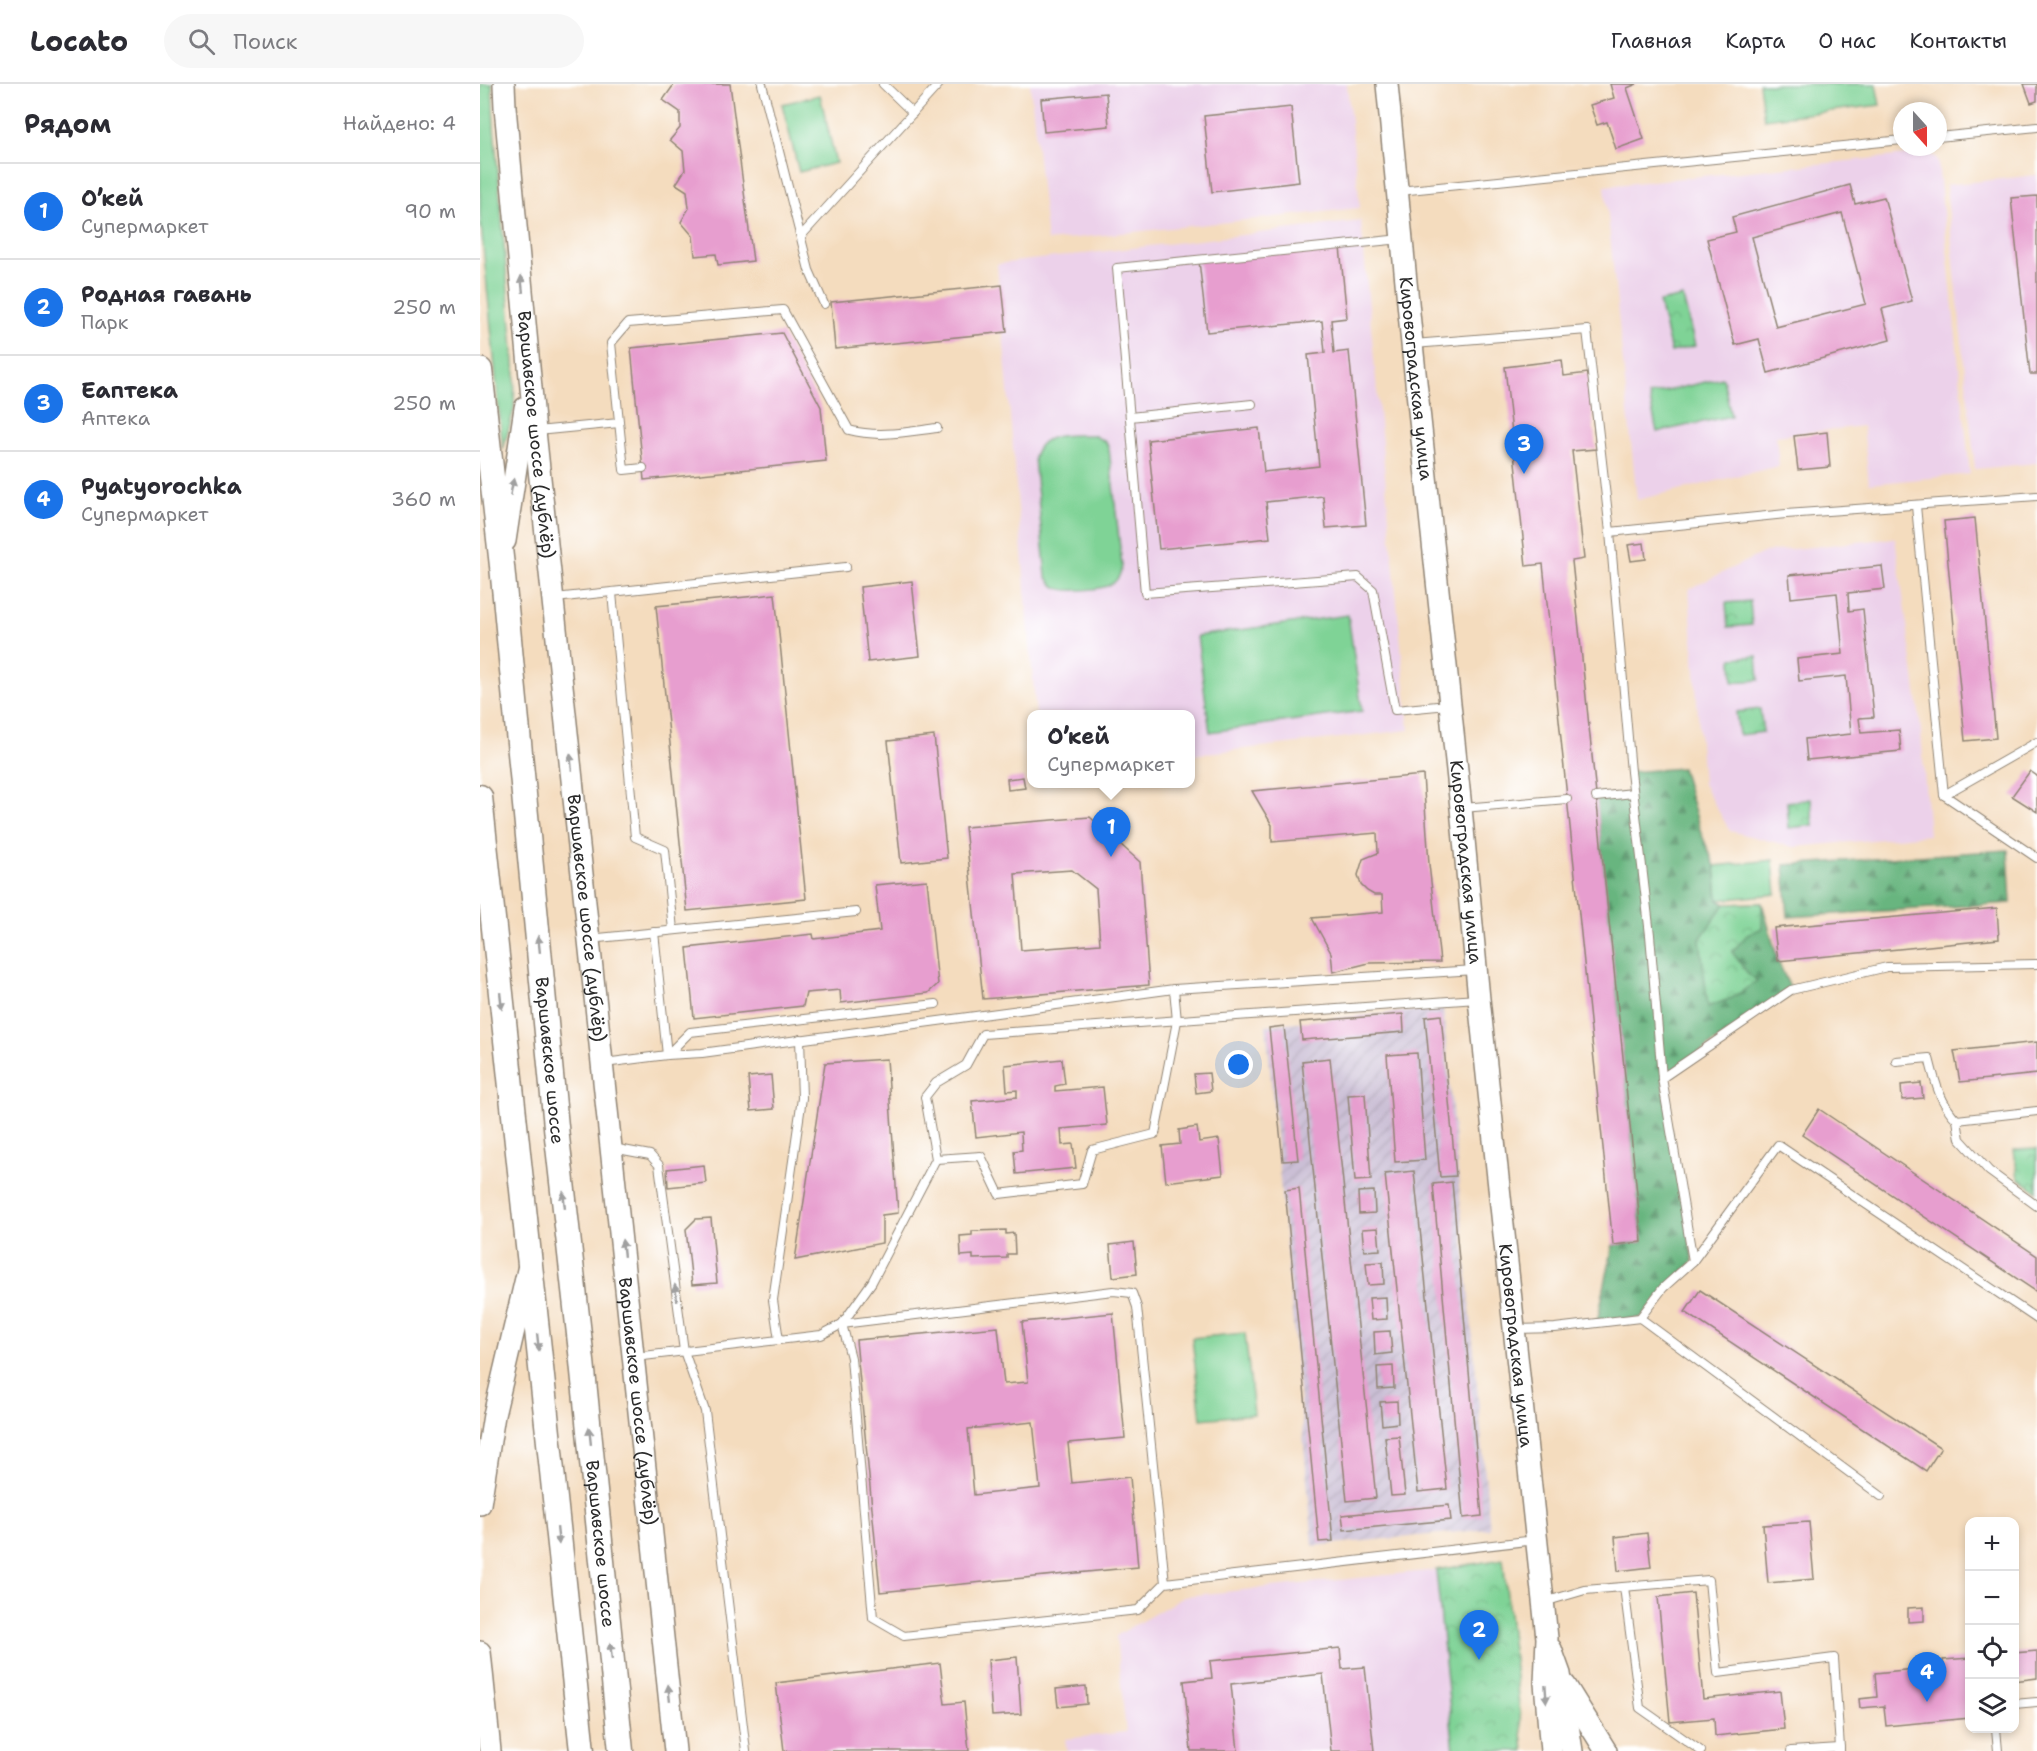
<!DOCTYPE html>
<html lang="ru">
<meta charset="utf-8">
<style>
body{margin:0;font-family:"Shantell Sans",sans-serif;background:#f7f7f7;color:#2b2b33}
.controls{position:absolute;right:18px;bottom:18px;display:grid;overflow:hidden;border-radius:12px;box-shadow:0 3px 9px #0003}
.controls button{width:54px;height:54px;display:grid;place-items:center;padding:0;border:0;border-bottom:2px solid #e1e1e2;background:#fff;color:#2b2b33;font:30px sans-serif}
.compass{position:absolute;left:1413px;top:18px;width:54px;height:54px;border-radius:50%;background:#fff;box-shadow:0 3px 9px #0003;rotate:159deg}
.you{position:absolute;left:759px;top:981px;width:21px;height:21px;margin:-15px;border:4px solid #fff;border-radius:50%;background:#1a73e8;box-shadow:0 0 0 9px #1a73e833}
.badge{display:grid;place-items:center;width:39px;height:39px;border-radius:50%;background:#1a73e8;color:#fff;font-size:20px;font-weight:700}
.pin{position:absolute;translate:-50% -50px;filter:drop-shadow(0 2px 3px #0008)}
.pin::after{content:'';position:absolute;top:32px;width:21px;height:18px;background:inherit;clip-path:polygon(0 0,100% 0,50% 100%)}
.popup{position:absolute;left:547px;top:626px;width:168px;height:78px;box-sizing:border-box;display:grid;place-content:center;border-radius:12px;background:#fff;filter:drop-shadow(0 2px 4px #0005);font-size:20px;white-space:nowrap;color:#7c7c81}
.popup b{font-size:22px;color:#2b2b33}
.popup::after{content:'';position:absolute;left:50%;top:100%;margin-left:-12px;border:12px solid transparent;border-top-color:#fff}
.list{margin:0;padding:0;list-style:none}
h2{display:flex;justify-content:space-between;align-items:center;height:78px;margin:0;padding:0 24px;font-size:26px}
h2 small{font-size:20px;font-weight:400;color:#7c7c81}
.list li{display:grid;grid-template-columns:39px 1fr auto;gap:18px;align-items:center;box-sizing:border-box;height:96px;padding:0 24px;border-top:2px solid #e1e1e2}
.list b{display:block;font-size:22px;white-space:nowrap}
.list p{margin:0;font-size:20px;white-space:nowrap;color:#7c7c81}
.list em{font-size:20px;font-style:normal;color:#7c7c81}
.icon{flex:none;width:33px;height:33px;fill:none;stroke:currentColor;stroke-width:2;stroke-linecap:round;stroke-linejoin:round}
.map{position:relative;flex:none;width:1557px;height:1667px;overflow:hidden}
header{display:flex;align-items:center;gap:36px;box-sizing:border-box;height:84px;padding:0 30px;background:#fff;border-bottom:2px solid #e1e1e2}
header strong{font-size:28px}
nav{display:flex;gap:33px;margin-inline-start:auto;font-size:21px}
.search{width:420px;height:54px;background:#f7f7f7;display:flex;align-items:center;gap:15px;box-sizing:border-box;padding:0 21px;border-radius:33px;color:#7c7c81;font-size:22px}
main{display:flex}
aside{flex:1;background:#fff}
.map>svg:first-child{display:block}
.built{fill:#ecd1ea}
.industrial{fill:url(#industrial-furrows)}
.grass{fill:#7fd396;stroke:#557f60;stroke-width:1.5}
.forest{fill:url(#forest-firs);stroke:#497055;stroke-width:1.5}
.park{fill:url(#park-crowns);stroke:#557f60;stroke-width:1.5}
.building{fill:#e79ecf;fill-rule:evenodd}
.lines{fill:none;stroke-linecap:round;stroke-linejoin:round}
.lane-casing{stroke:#908474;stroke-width:10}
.secondary-casing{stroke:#908474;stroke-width:24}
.primary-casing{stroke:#908474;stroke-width:27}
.lane{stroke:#fff;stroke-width:8}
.secondary{stroke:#fff;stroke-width:21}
.primary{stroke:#fff;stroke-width:24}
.oneway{fill:#a0a0a0}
.labels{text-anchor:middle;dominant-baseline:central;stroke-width:4.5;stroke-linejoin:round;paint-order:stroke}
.street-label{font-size:18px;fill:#2b2b2b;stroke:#fff}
</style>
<header>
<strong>Locato</strong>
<div class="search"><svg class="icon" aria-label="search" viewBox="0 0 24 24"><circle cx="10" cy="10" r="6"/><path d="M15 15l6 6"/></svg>Поиск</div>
<nav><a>Главная</a><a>Карта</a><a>О нас</a><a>Контакты</a></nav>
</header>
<main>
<aside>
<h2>Рядом<small>Найдено: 4</small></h2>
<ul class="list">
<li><span class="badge">1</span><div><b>О’кей</b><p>Супермаркет</p></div><em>90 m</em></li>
<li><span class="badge">2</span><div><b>Родная гавань</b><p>Парк</p></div><em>250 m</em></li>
<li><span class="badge">3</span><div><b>Еаптека</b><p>Аптека</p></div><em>250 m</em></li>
<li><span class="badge">4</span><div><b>Pyatyorochka</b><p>Супермаркет</p></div><em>360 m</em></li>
</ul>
</aside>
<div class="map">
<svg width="1557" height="1667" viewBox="0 0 1557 1667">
<defs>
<pattern id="industrial-furrows" width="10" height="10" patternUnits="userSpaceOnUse" patternTransform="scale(1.5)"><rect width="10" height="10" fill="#cbbfd5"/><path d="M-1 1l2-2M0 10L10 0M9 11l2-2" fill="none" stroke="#aea4b7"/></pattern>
<pattern id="forest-firs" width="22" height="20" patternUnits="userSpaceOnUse" patternTransform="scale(1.5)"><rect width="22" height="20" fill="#67b57f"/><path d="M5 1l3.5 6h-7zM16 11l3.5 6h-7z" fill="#559368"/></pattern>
<pattern id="park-crowns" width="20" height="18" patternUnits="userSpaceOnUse" patternTransform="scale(1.5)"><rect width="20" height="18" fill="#7fd396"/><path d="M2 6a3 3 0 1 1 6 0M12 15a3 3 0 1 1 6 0" fill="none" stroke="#6eb581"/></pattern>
</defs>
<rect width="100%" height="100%" fill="#fff"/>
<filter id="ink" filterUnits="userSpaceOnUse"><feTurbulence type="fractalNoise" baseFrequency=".0167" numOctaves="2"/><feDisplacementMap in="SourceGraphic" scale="12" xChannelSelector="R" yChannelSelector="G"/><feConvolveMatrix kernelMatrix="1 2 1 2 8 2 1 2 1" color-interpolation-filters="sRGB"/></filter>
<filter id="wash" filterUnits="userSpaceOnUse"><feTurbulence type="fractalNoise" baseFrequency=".008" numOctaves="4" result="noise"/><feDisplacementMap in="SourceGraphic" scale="24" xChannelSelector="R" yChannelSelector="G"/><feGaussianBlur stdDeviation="1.35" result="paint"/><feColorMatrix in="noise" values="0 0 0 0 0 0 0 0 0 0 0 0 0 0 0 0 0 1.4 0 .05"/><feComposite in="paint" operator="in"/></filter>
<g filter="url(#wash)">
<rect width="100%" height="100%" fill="#f4dcbe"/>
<g class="built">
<polygon points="550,0 867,0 880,124 567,157"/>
<polygon points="1446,69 1455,73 1458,78 1490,390 1389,400 1383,342 1296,352 1299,382 1157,416 1125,102"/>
<polygon points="1557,91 1557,379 1495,385 1466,101"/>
<polygon points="881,137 929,646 711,671 710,630 556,630 517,180"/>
<polygon points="1415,454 1440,636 1449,751 1314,763 1250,747 1223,700 1209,505 1285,468"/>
<polygon points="956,1486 974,1667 587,1667 585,1655 646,1648 636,1552 705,1512"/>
</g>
<polygon class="industrial" points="963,924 1010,1445 833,1462 786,941"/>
<g class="grass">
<polygon points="0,0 12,0 14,42 35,290 34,325 23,366 0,131"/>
<polygon points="1279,0 1396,0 1400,21 1284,35"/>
<polygon points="340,11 356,79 319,88 302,20"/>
<polygon points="1243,294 1251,332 1177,348 1169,311"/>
<path d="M613 351 626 358 629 365 642 482C641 489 639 495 633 499 624 506 585 509 576 503 571 500 569 496 566 492L554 374C560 346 590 352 613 351Z"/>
<polygon points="868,531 882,627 730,648 717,552"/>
<polygon points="1293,776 1296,810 1238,816 1235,782"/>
<polygon points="765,1249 774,1330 721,1335 712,1254"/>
</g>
<g class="forest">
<polygon points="1202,684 1221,749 1235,782 1238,816 1245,820 1282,819 1298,877 1311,906 1182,994 1213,1177 1160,1234 1117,1239 1133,1161 1162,1158 1116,713 1153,709 1151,688"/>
<polygon points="1528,766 1531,819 1308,833 1304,781"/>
</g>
<g class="park">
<polygon points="1203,213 1215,262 1191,268 1179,218"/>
<polygon points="1270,517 1272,541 1248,543 1246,519"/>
<polygon points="1277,572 1279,596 1253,598 1252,574"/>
<polygon points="1280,625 1283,648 1259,651 1256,628"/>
<polygon points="1331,715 1333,741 1309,744 1307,718"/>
<polygon points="1282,819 1282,844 1267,851 1252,868 1269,891 1277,897 1252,914 1228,923 1220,855 1245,820"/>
<polygon points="1557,1065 1557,1107 1538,1094 1534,1066"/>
<polygon points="1023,1475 1044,1667 974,1667 956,1486"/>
</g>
<g id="blocks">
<g class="building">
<polygon points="193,0 250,0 273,177 238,181 236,170 215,172 213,152 201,138 209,124 207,107 196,100 205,86 203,67 190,56 200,44 200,28 183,16 193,2"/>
<polygon points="1130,0 1157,0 1147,4 1164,55 1136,65 1127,38 1117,41 1110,21 1134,14"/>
<polygon points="1544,0 1557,0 1557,17 1551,19"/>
<polygon points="626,9 629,42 564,48 561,15"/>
<polygon points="811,23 819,98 732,108 724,32"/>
<path d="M1370 101 1375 120 1404 113 1432 217 1402 225 1410 256 1288 289 1279 255 1255 261 1227 155 1256 148 1252 133ZM1362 129 1386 220 1296 243 1272 153Z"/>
<polygon points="1557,112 1557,290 1550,290 1531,114"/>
<polygon points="860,163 867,234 851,236 854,269 869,267 886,441 846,444 843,412 786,418 790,454 679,465 668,356 779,344 784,388 839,382 828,271 845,269 842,237 727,248 719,177"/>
<polygon points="522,201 527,248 355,265 351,218"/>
<polygon points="302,249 341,323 346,377 164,396 151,264"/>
<polygon points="1082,276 1084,292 1108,289 1116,365 1092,367 1104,475 1092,477 1162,1158 1133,1161 1063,480 1046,482 1025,283"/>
<polygon points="1347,348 1350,383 1318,386 1314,352"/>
<polygon points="1495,434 1516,654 1485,657 1464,437"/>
<polygon points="1164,459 1166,475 1151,477 1148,461"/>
<polygon points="1402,482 1405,505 1368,509 1369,527 1383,525 1394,633 1379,634 1381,649 1419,646 1421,667 1327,676 1325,655 1371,650 1366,592 1319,597 1317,575 1363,570 1357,509 1311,514 1309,491"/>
<polygon points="432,497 440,572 388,578 380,503"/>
<polygon points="295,510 326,815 207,827 176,522"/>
<polygon points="454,652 467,774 421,779 408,657"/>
<polygon points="1550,687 1557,692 1557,728 1532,712"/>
<polygon points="943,691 949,780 960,878 889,879 853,888 851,869 832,834 903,828 902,811 894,811 887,807 881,801 878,791 883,775 898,769 897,749 792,758 792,741 772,707"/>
<polygon points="543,693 545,704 528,706 527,695"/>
<path d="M610 733 660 778 669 901 503 915 485 743ZM592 786 616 805 620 860 541 866 535 790Z"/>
<polygon points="447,796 458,900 448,909 361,919 360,906 326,909 323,922 214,934 207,864 333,850 334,855 400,847 395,801"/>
<polygon points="1517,824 1519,855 1298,877 1294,844"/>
<polygon points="923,930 924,948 822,956 820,938"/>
<polygon points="961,931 976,1092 960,1093 945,933"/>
<polygon points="804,942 818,1076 803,1077 789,944"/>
<polygon points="1557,958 1557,990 1480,998 1474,967"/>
<polygon points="937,969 945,1076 915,1078 907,971"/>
<polygon points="850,974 896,1414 867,1417 822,977"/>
<polygon points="407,975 418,1129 402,1131 402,1159 315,1176 345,979"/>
<polygon points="582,975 585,1000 575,1002 575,1007 623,1003 627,1041 581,1045 582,1061 593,1060 596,1084 536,1090 534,1067 542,1066 541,1048 496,1053 492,1017 537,1013 537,1006 527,1007 525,981"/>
<polygon points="729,989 731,1007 716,1009 714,990"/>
<polygon points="291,991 294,1025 271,1027 268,993"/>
<polygon points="1441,999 1443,1014 1422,1016 1421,1001"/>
<polygon points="885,1010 891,1096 875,1097 868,1011"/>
<polygon points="1339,1025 1557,1172 1557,1208 1322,1051"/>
<polygon points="717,1043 719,1058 739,1055 743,1091 686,1098 682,1062 700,1060 699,1046"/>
<polygon points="224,1081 226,1099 188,1103 187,1085"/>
<polygon points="934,1087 967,1405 938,1408 905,1090"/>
<polygon points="972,1098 1002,1432 983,1434 953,1100"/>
<polygon points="819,1104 853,1457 839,1458 805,1106"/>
<polygon points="894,1107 895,1129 879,1130 878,1108"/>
<polygon points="231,1134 237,1199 212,1201 206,1145 216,1135"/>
<polygon points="898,1144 900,1166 884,1167 882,1145"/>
<polygon points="526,1146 526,1150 534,1149 535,1170 527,1170 527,1174 493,1175 493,1171 481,1172 480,1152 492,1151 492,1147"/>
<polygon points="654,1158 657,1190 633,1193 630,1161"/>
<polygon points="903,1178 904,1200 888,1201 886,1179"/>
<polygon points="1220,1206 1461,1364 1446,1387 1205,1228"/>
<polygon points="906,1213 907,1235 891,1236 889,1214"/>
<path d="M633 1229 645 1354 588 1359 592 1399 650 1393 658 1483 400 1508 376 1256 518 1243 524 1300 548 1298 542 1238ZM553 1338 560 1404 494 1411 488 1345Z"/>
<polygon points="910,1247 912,1269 895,1271 894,1248"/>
<polygon points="913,1282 914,1304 898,1305 897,1283"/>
<polygon points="917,1317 918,1339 902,1341 900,1318"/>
<polygon points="919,1352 925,1411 911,1412 905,1353"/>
<polygon points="969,1421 971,1436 864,1446 862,1431"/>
<polygon points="1329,1438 1334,1495 1288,1499 1283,1441"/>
<polygon points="1167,1449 1171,1483 1138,1487 1135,1453"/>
<polygon points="1213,1509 1223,1615 1300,1607 1304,1645 1235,1652 1234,1634 1190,1638 1178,1513"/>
<polygon points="1444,1523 1444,1537 1428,1538 1428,1524"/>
<polygon points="860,1564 862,1585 885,1583 894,1667 851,1667 843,1590 751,1600 758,1667 711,1667 704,1597 732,1594 730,1577"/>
<polygon points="1557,1567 1557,1594 1534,1597 1534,1569"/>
<polygon points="537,1573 541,1630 512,1632 508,1576"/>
<polygon points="1490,1574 1490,1634 1406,1642 1404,1622 1380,1624 1379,1615 1397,1613 1395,1589 1464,1582 1463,1576"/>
<polygon points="460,1579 465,1620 484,1618 489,1667 304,1667 296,1599"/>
<polygon points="606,1602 607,1620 578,1623 576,1605"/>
</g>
</g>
</g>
<g filter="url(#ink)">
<use href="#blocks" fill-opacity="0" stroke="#908474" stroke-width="1.5"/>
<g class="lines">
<defs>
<g id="lane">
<polyline points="282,0 329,186 344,220"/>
<polyline points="403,0 433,29"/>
<polyline points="1458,53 1557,43"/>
<polyline points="919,107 1422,56"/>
<polyline points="321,152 459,0"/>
<polyline points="921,155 637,184 665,509 878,493 893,506 915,626 968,621"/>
<polyline points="934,260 1107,246 1130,448 1306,430 1557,412"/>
<polyline points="650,333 772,320"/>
<polyline points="57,347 139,339"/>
<path d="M163 384 144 386 131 259 148 239 303 226 369 346C399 354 426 348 457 344"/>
<polyline points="1436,422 1464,711 1557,774"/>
<polyline points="132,509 155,753 185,766 193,846"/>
<polyline points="75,514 366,483"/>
<polyline points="1464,711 1557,658"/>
<polyline points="1116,713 1153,709"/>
<polyline points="983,724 1087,715"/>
<polyline points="174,848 187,971"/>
<polyline points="109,855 376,828"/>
<polyline points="187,971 210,948 456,920"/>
<path d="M1416 977 1449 974C1455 998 1460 1019 1477 1036L1557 1027"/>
<polyline points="124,979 187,971 222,969 694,905 995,886"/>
<polyline points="1182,994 1311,906 1407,883 1557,880"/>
<polyline points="1477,1036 1480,1055 1509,1087 1557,1122"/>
<polyline points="134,1060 138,1065 170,1071 179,1081 204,1267 225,1327 266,1667"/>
<polyline points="456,1075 501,1072 519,1110 602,1100 612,1066 675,1050 697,937 694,905"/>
<polyline points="1213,1177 1298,1061 1557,1235"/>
<polyline points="1160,1234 1401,1412"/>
<polyline points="1035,1245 1075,1244 1160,1234 1183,1204 1213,1177 1182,994 1170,851 1151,688 1130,448"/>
<polyline points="299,1256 293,1216 322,1014 320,955"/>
<polyline points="155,1273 341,1251 362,1240 392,1198 456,1075 445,1013 456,999 486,981 503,950 997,915"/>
<polyline points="685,1499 658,1526 424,1552 393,1534 371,1274 362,1240 633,1207 652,1209 657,1223 685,1499 1056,1456"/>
<polyline points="1144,1503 1160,1624 1221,1667"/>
<polyline points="1064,1518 1105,1506 1229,1496 1238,1589 1354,1574 1360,1664"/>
<polyline points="1534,1620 1557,1618"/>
<polyline points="1516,1644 1518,1667"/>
<polyline points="1311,1667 1360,1664 1360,1667"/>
</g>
<g id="secondary">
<path id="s1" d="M24 0 25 23 55 347 195 1667"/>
<path id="s2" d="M907 0 932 260 981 724 999 915 1067 1554 1065 1599 1071 1667"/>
<polyline points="25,457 45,324"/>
<polyline points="0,1420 14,1331 48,1186"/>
<polyline points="1071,1565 1080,1590 1092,1667"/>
<polyline points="0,1568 10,1667"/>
<polyline points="1085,1601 1126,1667"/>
</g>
<g id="primary">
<path id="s3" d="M0 286 22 482 77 1053 102 1277 141 1667"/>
<polyline points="0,713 102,1667"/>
</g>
</defs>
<use href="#lane" class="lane-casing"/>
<use href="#secondary" class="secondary-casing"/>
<use href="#primary" class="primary-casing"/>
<use href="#lane" class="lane"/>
<use href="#secondary" class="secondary"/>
<use href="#primary" class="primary"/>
</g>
<defs><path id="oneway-solid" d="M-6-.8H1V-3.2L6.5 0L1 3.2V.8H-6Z" transform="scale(1.5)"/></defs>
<g class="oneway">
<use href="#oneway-solid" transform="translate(42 200) rotate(-96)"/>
<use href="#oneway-solid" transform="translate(32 403) rotate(-79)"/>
<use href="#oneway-solid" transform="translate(91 678) rotate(-96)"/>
<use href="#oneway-solid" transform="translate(59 860) rotate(-96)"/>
<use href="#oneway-solid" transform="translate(21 917) rotate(84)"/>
<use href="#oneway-solid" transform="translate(84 1116) rotate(-96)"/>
<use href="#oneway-solid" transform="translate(143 1164) rotate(-96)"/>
<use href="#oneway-solid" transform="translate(196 1209) rotate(-98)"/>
<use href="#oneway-solid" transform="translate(58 1258) rotate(84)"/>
<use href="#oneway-solid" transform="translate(110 1352) rotate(-96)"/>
<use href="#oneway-solid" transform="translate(78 1452) rotate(84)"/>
<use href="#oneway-solid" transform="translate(131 1567) rotate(-96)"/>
<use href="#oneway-solid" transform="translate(189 1609) rotate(-96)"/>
<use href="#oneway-solid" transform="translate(1066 1610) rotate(86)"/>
</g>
</g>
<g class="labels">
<g class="street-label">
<text stroke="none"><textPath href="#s2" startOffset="296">Кировоградская улица</textPath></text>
<text stroke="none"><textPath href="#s1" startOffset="352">Варшавское шоссе (дублёр)</textPath></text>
<text stroke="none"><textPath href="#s2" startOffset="782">Кировоградская улица</textPath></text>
<text stroke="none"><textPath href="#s1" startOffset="838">Варшавское шоссе (дублёр)</textPath></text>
<text stroke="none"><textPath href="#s3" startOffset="694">Варшавское шоссе</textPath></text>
<text stroke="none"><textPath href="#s2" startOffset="1268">Кировоградская улица</textPath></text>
<text stroke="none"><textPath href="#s1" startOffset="1324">Варшавское шоссе (дублёр)</textPath></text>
<text stroke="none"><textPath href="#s3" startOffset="1180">Варшавское шоссе</textPath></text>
</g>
</g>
</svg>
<div class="controls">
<button>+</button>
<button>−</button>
<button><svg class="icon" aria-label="locate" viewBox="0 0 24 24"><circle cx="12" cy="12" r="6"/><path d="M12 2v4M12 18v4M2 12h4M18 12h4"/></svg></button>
<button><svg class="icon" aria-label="layers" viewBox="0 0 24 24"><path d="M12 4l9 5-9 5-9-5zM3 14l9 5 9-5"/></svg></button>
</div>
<svg class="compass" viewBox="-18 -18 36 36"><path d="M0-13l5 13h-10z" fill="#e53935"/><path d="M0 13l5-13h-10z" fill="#7c7c81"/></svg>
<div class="you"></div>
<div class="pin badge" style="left:631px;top:773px">1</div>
<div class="popup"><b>О’кей</b>Супермаркет</div>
<div class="pin badge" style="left:999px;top:1576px">2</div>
<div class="pin badge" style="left:1044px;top:390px">3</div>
<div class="pin badge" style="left:1447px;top:1618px">4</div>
</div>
</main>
